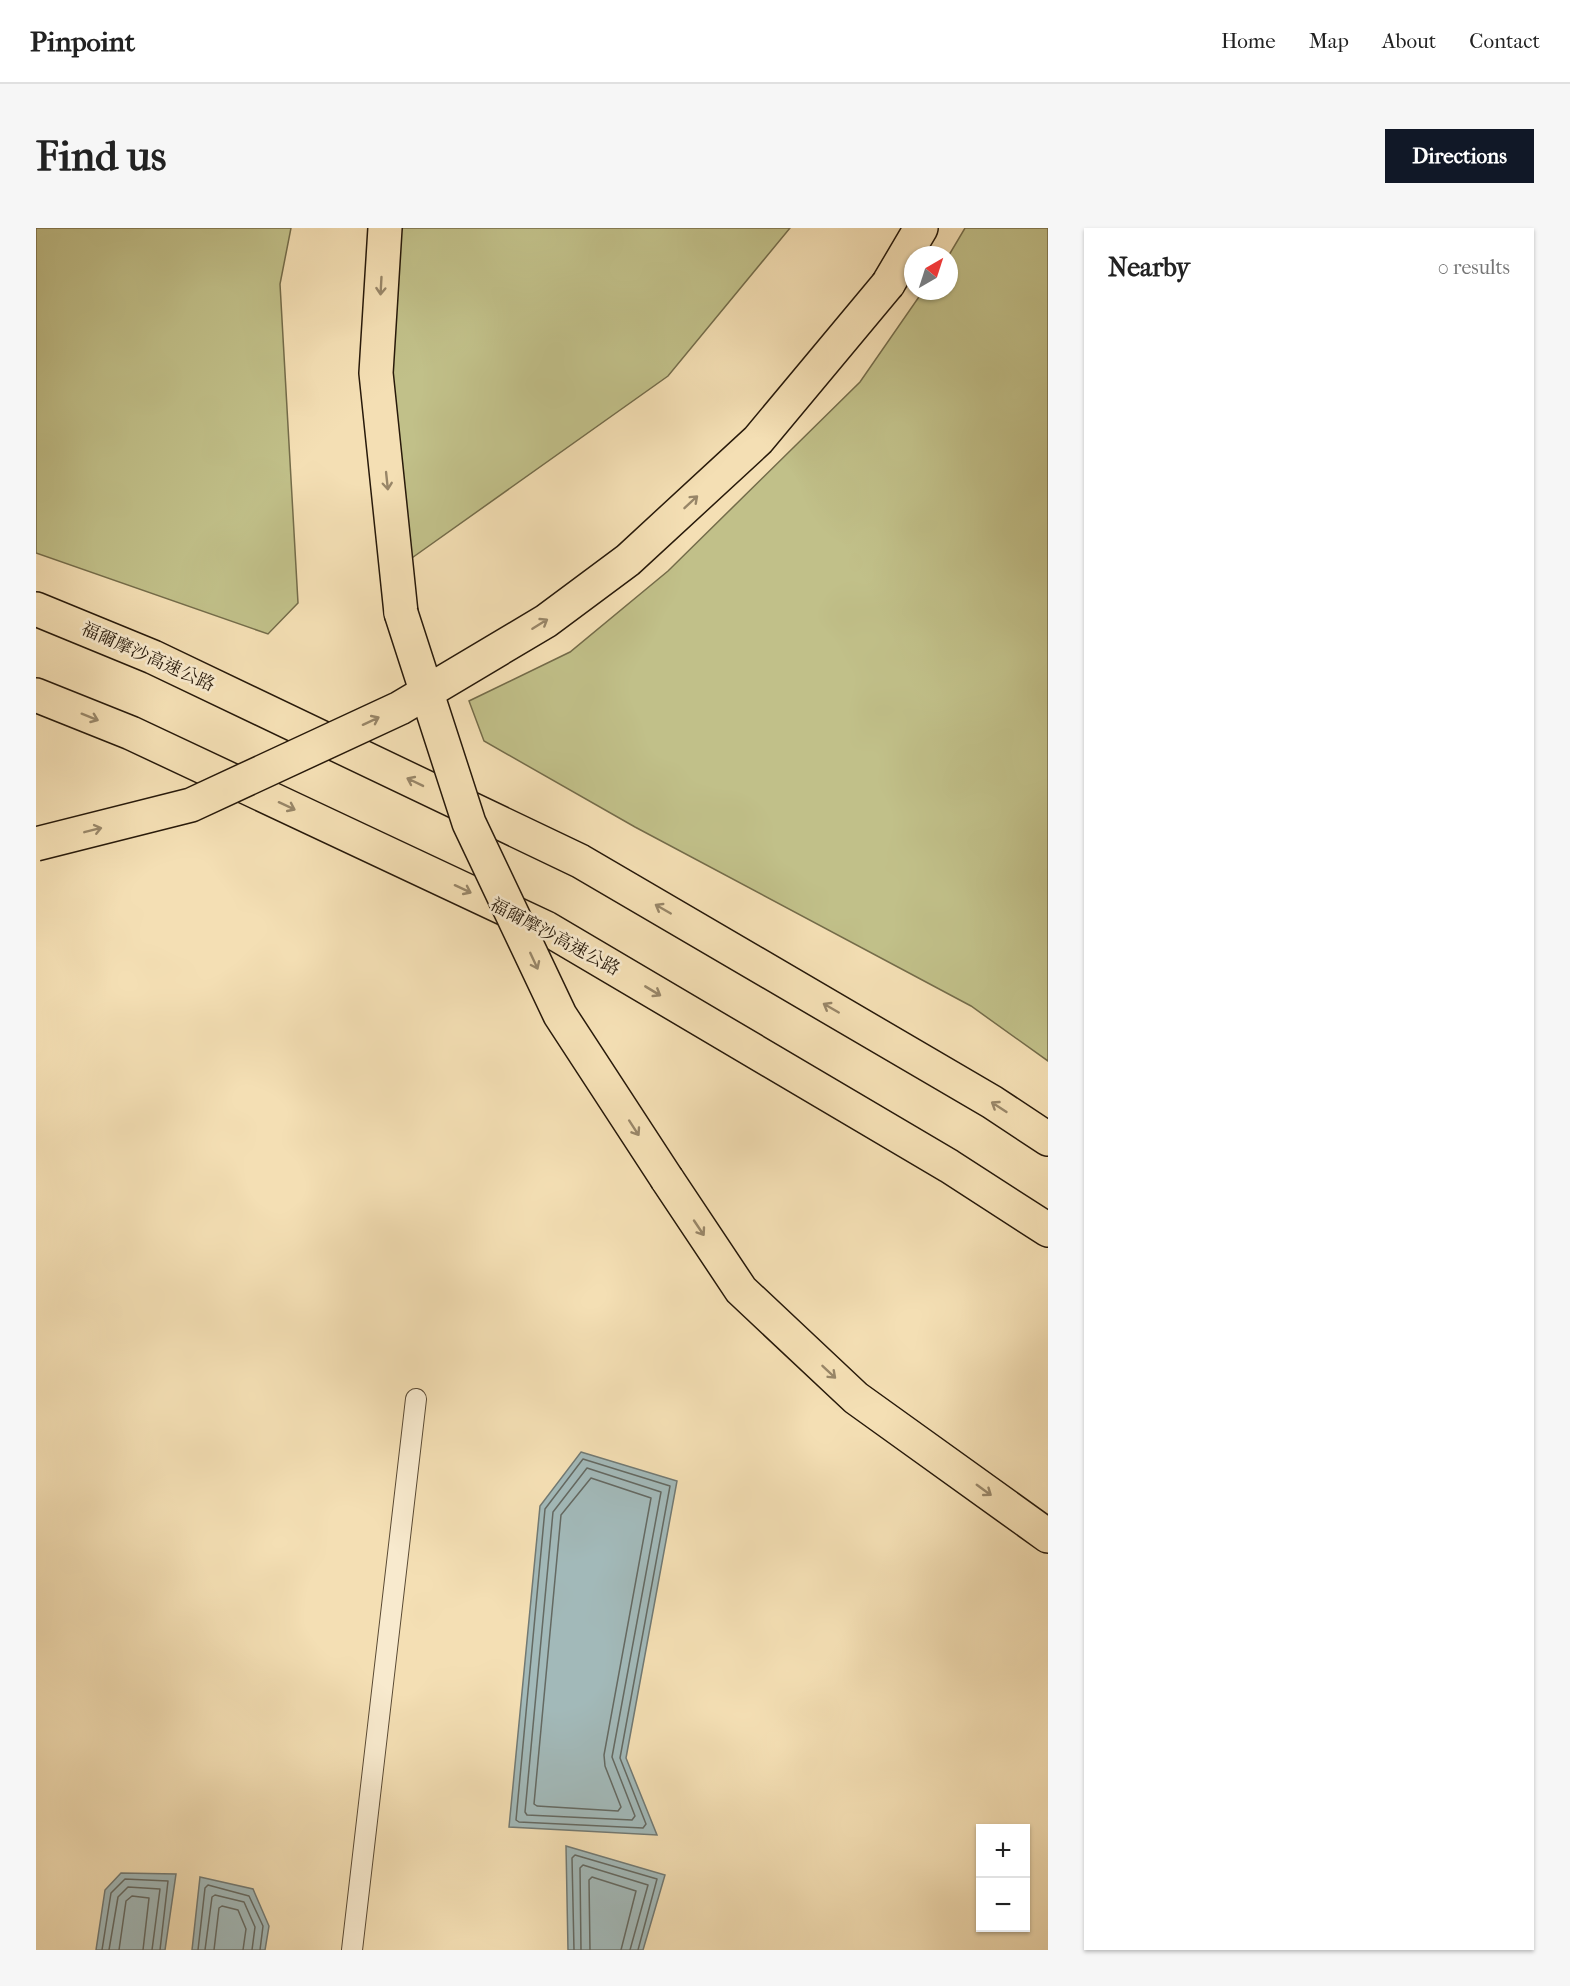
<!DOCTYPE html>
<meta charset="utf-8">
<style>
body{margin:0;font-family:"IM FELL French Canon","Noto Serif TC",serif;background:#f6f6f6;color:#222}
.controls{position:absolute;right:18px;bottom:18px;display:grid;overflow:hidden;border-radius:0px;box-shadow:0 2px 4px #0004}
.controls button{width:54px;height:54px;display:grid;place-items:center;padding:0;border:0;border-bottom:2px solid #e0e0e0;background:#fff;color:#222;font:30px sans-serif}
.compass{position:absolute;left:868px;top:18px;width:54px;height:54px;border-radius:50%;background:#fff;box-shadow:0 2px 4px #0004;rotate:39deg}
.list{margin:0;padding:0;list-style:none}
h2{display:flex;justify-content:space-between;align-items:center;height:78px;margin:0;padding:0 24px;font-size:26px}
h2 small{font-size:20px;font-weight:400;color:#767676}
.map{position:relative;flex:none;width:1012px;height:1722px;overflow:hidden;border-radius:0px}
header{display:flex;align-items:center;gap:36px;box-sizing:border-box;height:84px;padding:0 30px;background:#fff;border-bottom:2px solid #e0e0e0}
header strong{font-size:28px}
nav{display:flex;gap:33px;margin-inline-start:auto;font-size:21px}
.intro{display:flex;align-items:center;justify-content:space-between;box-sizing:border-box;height:144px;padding:0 36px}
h1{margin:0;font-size:42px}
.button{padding:15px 27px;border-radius:0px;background:#111827;color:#fff;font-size:21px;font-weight:700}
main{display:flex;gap:36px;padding:0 36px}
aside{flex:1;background:#fff;border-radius:0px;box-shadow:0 2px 4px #0004}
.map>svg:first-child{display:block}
.green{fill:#c1c089;stroke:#746c4a;stroke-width:1.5}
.water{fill:#a2b9b9;stroke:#717973;stroke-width:1.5}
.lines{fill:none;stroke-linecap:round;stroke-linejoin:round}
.shore{stroke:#646962;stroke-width:1.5}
.service-casing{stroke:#5a4a34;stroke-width:22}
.motorway-casing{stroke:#27190a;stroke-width:36}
.service{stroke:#f8eace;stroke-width:20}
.motorway{stroke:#f4dfb4;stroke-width:33}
.motorway-bridge-casing{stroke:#27190a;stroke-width:36;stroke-linecap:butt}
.motorway-bridge{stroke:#f4dfb4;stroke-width:33}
.oneway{stroke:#988668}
.labels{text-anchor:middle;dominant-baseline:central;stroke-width:5;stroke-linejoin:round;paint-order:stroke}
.street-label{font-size:18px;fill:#27190a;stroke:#f8eace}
</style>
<header>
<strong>Pinpoint</strong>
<nav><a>Home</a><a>Map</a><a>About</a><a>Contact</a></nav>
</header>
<div class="intro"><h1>Find us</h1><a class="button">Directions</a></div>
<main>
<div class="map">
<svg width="1012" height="1722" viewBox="0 0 1012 1722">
<rect width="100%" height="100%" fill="#f4dfb4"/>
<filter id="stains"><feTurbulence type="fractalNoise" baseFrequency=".00333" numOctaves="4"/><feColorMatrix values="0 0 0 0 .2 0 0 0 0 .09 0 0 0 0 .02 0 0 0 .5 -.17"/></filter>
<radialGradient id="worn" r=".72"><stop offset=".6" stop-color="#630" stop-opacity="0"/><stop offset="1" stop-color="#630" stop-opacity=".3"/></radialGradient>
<g class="green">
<polygon points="0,0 255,0 244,56 262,375 232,406 0,325"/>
<polygon points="366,0 754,0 632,148 366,337 341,126"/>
<polygon points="929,0 1012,0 1012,833 935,778 599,599 448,513 433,473 534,424 632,343 824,154 887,63 913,63 913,27"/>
</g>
<g class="water">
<polygon points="545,1224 641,1253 590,1530 621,1607 473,1599 504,1278"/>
<polygon points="530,1618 629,1647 607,1722 532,1722"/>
<polygon points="85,1645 140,1646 129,1722 60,1722 69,1662"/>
<polygon points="164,1649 217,1661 233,1698 229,1722 156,1722"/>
</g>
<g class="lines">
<g class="shore">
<polygon points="547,1231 634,1258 584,1530 610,1596 607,1600 483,1594 480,1592 509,1281"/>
<polygon points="551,1240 625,1264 576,1529 599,1588 596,1592 491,1587 489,1584 517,1284"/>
<polygon points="555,1250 615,1270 568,1527 569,1538 585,1579 582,1583 501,1578 498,1576 525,1287"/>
<polyline points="66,1722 75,1665 89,1651 132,1653 124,1722"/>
<polyline points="73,1722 82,1669 92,1659 124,1661 116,1722"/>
<polyline points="83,1722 90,1673 96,1668 113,1670 107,1722"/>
<polyline points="162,1722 169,1660 172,1657 213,1668 227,1698 224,1722"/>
<polyline points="169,1722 176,1669 179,1667 208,1674 219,1699 216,1722"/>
<polyline points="178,1722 183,1680 186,1678 202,1682 210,1701 207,1722"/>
<polyline points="538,1722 536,1630 539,1627 621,1651 602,1722"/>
<polyline points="545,1722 544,1640 547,1637 612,1657 594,1722"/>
<polyline points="554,1722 553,1652 556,1649 600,1663 585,1722"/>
</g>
<defs>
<polyline id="service" points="316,1722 380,1171"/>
<g id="motorway">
<polyline points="349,0 340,145 365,385"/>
<polyline points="852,56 885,0"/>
<polyline points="0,381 117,429 544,633 956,874 1012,911"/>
<polyline points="0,467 95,505 510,700 913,938 1012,1002"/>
<polyline points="631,951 705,1062 820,1170 1012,1308"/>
</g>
</defs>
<use href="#service" class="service-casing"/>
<use href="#motorway" class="motorway-casing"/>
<use href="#service" class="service"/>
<use href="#motorway" class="motorway"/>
<defs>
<g id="motorway-bridge">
<polyline points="365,385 433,595 524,787 631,951"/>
<polyline points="0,616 155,577 364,480 510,393 592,332 722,212 852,56"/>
</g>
</defs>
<use href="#motorway-bridge" class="motorway-bridge-casing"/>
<use href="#motorway-bridge" class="motorway-bridge"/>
</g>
<defs><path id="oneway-shaft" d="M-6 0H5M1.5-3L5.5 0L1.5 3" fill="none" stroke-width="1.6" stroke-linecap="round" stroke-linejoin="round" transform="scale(1.5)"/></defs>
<g class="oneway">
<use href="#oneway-shaft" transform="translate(345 58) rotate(93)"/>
<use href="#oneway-shaft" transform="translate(351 253) rotate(84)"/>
<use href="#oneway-shaft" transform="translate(655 274) rotate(-43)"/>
<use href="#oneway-shaft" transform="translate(504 396) rotate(-32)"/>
<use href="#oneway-shaft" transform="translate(54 489) rotate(22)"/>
<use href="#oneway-shaft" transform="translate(335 493) rotate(-25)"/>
<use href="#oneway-shaft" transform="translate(379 554) rotate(-154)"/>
<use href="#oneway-shaft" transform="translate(251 578) rotate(25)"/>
<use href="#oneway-shaft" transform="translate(57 602) rotate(-14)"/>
<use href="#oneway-shaft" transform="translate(427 661) rotate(25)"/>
<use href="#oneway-shaft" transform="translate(627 681) rotate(-150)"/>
<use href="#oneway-shaft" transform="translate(498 733) rotate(65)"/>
<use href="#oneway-shaft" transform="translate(617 763) rotate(31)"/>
<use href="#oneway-shaft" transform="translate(795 780) rotate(-150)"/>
<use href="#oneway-shaft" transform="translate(963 879) rotate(-147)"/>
<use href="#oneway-shaft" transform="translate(598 900) rotate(57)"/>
<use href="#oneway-shaft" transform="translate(663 1000) rotate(56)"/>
<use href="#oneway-shaft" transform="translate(793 1144) rotate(43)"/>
<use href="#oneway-shaft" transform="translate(948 1262) rotate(36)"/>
</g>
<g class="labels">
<g class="street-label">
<text transform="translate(112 429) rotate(24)">福爾摩沙高速公路</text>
<text transform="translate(519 709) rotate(28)">福爾摩沙高速公路</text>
</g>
</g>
<rect width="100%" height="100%" filter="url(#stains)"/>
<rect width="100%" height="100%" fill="url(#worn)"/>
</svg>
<div class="controls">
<button>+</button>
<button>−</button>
</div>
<svg class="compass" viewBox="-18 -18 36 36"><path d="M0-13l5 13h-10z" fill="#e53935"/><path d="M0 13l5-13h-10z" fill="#767676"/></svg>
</div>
<aside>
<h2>Nearby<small>0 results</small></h2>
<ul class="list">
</ul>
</aside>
</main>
